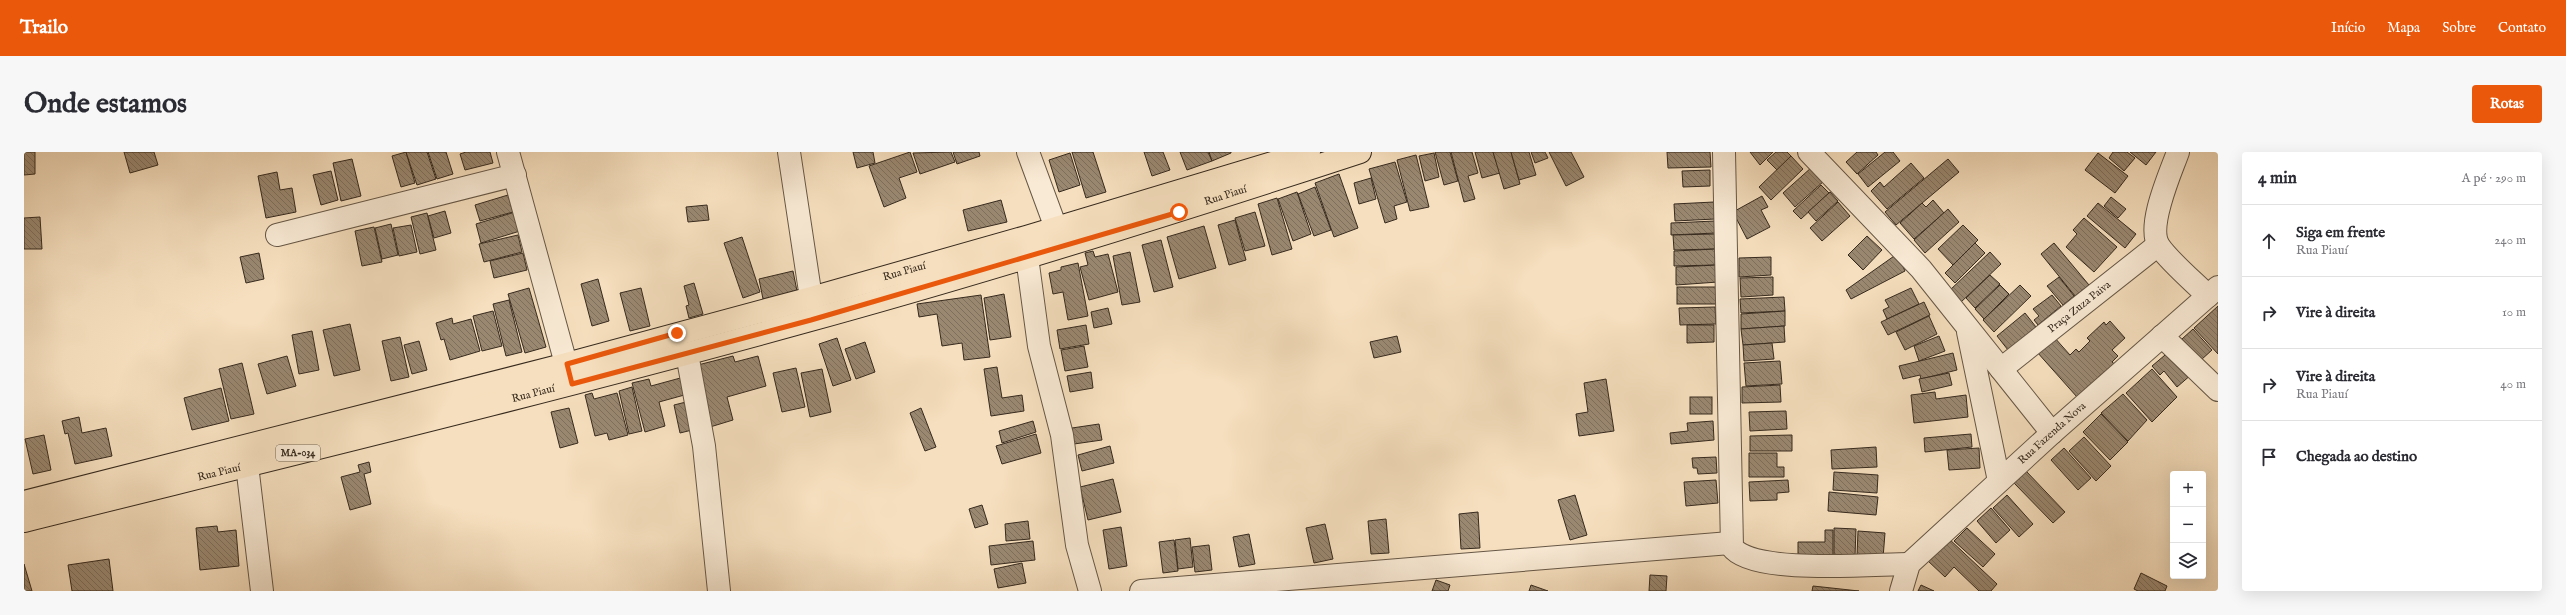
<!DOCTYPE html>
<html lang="pt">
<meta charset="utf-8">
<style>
body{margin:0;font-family:"IM FELL English",serif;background:#f7f7f7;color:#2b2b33}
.controls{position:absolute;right:12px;bottom:12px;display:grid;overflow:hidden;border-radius:4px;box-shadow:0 4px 16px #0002}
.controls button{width:36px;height:36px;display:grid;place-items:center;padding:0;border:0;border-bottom:1px solid #e1e1e2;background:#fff;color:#2b2b33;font:20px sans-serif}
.stop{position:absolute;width:12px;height:12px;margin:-9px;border:3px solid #ea580c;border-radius:50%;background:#fff}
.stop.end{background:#ea580c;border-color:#fff;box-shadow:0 1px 4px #0008}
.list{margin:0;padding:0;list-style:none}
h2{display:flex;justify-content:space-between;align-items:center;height:52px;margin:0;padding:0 16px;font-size:17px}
h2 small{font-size:13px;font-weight:400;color:#7c7c81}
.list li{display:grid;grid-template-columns:26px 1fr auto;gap:12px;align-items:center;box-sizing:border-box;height:72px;padding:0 16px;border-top:1px solid #e1e1e2}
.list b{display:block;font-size:15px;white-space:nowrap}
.list p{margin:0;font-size:13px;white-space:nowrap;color:#7c7c81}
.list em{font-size:13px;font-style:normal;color:#7c7c81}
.icon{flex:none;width:22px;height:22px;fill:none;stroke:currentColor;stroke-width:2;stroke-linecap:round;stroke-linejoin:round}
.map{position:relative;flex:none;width:2194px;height:439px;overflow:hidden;border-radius:4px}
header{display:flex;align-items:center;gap:24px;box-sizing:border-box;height:56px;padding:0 20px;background:#ea580c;color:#fff}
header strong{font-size:19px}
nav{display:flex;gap:22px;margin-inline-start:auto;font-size:14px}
.intro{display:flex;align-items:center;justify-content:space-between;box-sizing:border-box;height:96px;padding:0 24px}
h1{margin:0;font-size:28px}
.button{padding:10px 18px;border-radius:4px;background:#ea580c;color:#fff;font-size:14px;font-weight:700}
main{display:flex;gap:24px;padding:0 24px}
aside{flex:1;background:#fff;border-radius:4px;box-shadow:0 4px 16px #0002}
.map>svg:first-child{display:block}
.building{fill:url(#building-back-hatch);stroke:#362a1e}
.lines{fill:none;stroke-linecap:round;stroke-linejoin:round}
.minor-casing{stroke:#665746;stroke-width:24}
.major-casing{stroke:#362a1e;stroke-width:24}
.minor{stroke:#f9ead5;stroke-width:22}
.major{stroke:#f6dfbe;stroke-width:22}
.route{stroke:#ea580c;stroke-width:5}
.labels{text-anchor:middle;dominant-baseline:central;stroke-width:4;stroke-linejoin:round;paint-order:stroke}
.shield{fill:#f9ead5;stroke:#706455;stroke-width:1}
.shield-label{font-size:10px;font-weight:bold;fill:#362a1e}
.street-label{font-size:11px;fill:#362a1e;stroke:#f9ead5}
</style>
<header>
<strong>Trailo</strong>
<nav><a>Início</a><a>Mapa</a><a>Sobre</a><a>Contato</a></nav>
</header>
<div class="intro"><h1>Onde estamos</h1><a class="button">Rotas</a></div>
<main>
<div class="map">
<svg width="2194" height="439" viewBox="0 0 2194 439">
<defs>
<pattern id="building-back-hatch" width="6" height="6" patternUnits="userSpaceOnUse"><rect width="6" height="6" fill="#9a8871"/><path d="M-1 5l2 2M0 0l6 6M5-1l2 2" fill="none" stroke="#7e6f5c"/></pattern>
</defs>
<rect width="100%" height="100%" fill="#f6dfbe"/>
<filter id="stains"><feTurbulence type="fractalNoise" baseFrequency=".005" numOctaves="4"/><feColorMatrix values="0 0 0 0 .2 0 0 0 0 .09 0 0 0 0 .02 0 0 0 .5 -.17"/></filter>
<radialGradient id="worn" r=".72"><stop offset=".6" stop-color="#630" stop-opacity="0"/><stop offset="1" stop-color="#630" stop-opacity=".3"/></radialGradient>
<g class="building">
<polygon points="0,0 11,0 11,22 0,23"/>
<polygon points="100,0 130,0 134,13 106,21"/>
<polygon points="382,0 391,31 377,35 368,4"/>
<polygon points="382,0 403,0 412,27 393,33"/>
<polygon points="404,0 422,0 429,22 413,27"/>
<polygon points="442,0 466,0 469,11 441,18 436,2"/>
<polygon points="829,0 849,0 851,11 833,16"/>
<polygon points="886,0 893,20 875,26 882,46 860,55 845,14"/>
<polygon points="927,0 931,10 896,22 889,1"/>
<polygon points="929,0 955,0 956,4 933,12"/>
<polygon points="1048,0 1069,0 1082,40 1062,46"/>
<polygon points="1120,0 1139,0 1146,18 1128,24"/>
<polygon points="1156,0 1184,0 1188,9 1163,18"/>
<polygon points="1185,0 1207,0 1207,1 1188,9"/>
<polygon points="1411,0 1426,0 1434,29 1420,33"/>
<polygon points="1427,0 1448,0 1454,21 1444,24 1451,47 1440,50"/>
<polygon points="1451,0 1469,0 1476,21 1458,26"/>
<polygon points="1469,0 1487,0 1496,32 1480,37"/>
<polygon points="1487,0 1505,0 1512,23 1495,28"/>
<polygon points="1507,0 1521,0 1524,6 1511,11"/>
<polygon points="1525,0 1547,0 1560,25 1542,34"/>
<polygon points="1643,0 1686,0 1687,15 1644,16"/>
<polygon points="1726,0 1749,0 1736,13"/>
<polygon points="1752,0 1763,0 1767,4 1753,18 1743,8"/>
<polygon points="1833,0 1852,0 1854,3 1833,22 1822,10"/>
<polygon points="1861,0 1869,0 1876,9 1844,35 1834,22"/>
<polygon points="2089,0 2103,0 2111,6 2100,19 2085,6"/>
<polygon points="2106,0 2132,0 2122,13"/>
<polygon points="1046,1 1056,33 1035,40 1025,8"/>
<polygon points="1410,1 1415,25 1401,29 1395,4"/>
<polygon points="2074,1 2104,24 2091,41 2061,18"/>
<polygon points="1392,3 1405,55 1386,59 1373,8"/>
<polygon points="1767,4 1779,17 1747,48 1735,35"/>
<polygon points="328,7 337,44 317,49 309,11"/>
<polygon points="1924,7 1935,20 1872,73 1861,60"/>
<polygon points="1371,10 1383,50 1370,54 1373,67 1361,71 1345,17"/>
<polygon points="1887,11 1900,26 1863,57 1847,39 1856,30 1860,35"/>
<polygon points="1788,15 1800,29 1771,55 1759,41"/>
<polygon points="1686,18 1686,34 1659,35 1658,19"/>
<polygon points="307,19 314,48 297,53 289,23"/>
<polygon points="253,20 256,38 268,36 272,60 242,66 234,24"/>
<polygon points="1315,22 1334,76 1310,85 1291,31"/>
<polygon points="1347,26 1352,47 1335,52 1330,31"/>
<polygon points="1797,33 1805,41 1777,67 1769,59"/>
<polygon points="1291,35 1307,78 1290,84 1274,42"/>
<polygon points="1273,40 1287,82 1269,89 1254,47"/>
<polygon points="1806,40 1814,49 1792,69 1784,60"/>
<polygon points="484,43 489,60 456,69 451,53"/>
<polygon points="1738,44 1744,55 1737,58 1746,75 1723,87 1709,60"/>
<polygon points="2087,45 2102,57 2094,66 2080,54"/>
<polygon points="1253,46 1268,97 1248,103 1234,52"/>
<polygon points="977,48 983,70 944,79 939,58"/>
<polygon points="1909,48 1920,61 1890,87 1876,71 1898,51 1902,55"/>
<polygon points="1690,50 1691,67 1651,69 1650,52"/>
<polygon points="1814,50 1826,64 1798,89 1786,76"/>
<polygon points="2074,51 2112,82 2101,96 2063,64"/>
<polygon points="683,53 685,68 664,70 662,55"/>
<polygon points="1924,57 1935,70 1901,101 1890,88"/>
<polygon points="421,59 427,81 410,86 404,64"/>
<polygon points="491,60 496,79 457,91 452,72"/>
<polygon points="1231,60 1241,94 1221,99 1211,66"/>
<polygon points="403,61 412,98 396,102 387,65"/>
<polygon points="16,65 18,97 0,97 0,66"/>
<polygon points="2060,66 2093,95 2070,120 2042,95 2053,82 2049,78"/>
<polygon points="1211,68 1222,108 1205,113 1194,73"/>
<polygon points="1691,69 1692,81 1647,83 1647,71"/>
<polygon points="367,72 374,103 358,107 351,76"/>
<polygon points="387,73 393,100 375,104 369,76"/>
<polygon points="1939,73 1954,88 1929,113 1914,97"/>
<polygon points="1180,74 1192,116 1155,127 1143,85"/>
<polygon points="350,75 358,110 338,114 331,79"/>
<polygon points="1691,82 1691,97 1650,98 1649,83"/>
<polygon points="494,83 498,100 460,110 455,92"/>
<polygon points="1843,84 1858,98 1839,118 1824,103"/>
<polygon points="718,85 736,140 719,146 700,91"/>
<polygon points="1137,88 1149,135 1130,140 1118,93"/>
<polygon points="1951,91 1961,101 1931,131 1921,121"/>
<polygon points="2030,91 2065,133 2051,144 2017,102"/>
<polygon points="1692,97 1692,113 1650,114 1650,99"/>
<polygon points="1069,99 1071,105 1084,102 1094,140 1065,148 1056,115 1064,113 1061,101"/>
<polygon points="1106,100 1116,150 1098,153 1089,104"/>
<polygon points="1966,100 1977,112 1936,151 1925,139"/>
<polygon points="235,101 240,127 222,131 216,105"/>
<polygon points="499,101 503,118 470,126 466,109"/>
<polygon points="1873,102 1881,119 1827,147 1822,138"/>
<polygon points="1747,105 1747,123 1715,125 1715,106"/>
<polygon points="1054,111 1064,164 1044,168 1039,140 1029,142 1025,121 1037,118 1037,115"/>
<polygon points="1693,113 1694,130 1652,133 1652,115"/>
<polygon points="769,119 773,139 739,147 735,127"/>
<polygon points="1966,123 1976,132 1951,156 1942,146"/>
<polygon points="1749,125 1749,143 1717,145 1716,126"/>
<polygon points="2035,125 2050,144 2039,153 2023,134"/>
<polygon points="574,127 585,169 568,174 557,132"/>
<polygon points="670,131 679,162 665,166 662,154 665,153 660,134"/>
<polygon points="1976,133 1985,142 1960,167 1951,157"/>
<polygon points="1996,133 2007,144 1970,180 1959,168"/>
<rect x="1653" y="135" width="39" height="17"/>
<polygon points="505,136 522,195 501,201 484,142"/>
<polygon points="617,136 626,174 606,179 596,141"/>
<polygon points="1887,136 1895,152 1863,167 1859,158 1865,155 1861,148"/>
<polygon points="980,142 987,185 966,188 960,146"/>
<polygon points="957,143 966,205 940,208 938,191 918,194 913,162 895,165 893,152"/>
<polygon points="2028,143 2037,154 2014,173 2010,168 2015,164 2009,157"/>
<polygon points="1760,145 1761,159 1717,161 1716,147"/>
<polygon points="485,148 498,200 482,204 469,152"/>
<polygon points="1900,150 1906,163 1864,183 1857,170"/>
<polygon points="2194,154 2194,202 2170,176"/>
<polygon points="1691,155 1692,172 1656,173 1655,156"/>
<polygon points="1084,156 1088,172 1070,176 1067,160"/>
<polygon points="469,159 478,194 458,199 449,164"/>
<polygon points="1761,159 1761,174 1717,177 1717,162"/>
<polygon points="2001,161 2012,175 1984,198 1973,184"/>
<polygon points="1905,164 1913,182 1881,198 1872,180"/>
<polygon points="428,166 429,172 447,167 456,199 426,208 420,187 417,188 412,171"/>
<polygon points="2086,169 2101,186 2088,198 2094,204 2088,210 2093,214 2082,224 2079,221 2053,245 2013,200 2030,185 2046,203 2052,197 2055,200 2066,189 2063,186 2080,170 2082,173"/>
<polygon points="326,172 336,218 310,224 299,178"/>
<polygon points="1062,173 1065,192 1036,197 1033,178"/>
<polygon points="1663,173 1690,173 1690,190 1663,191"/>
<polygon points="1760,174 1761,190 1719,193 1717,177"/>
<polygon points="2169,177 2188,198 2177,208 2158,187"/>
<polygon points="288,179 295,218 275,222 268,183"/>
<polygon points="1373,184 1377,200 1350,206 1346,190"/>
<polygon points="1915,184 1921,199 1895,209 1890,194"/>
<polygon points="376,185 385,225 367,229 358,189"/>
<polygon points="813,186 827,228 809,234 795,192"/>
<polygon points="395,189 403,218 388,222 380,193"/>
<polygon points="841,190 851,220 832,227 821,197"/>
<polygon points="1748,191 1750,207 1720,209 1719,193"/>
<polygon points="1060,194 1064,215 1041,219 1037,198"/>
<polygon points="2147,198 2168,222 2153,235 2140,219 2136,223 2128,214"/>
<polygon points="1929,201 1933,218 1897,227 1896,223 1879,227 1875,214"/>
<polygon points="263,204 272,234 243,242 234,212"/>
<polygon points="709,204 711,210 734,204 742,234 703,245 709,268 686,275 670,214"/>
<polygon points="1756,209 1758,232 1722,234 1720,211"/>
<polygon points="218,211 230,262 207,267 195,217"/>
<polygon points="973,215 978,246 998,243 1000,259 967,264 960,217"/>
<polygon points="772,216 781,255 758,260 749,221"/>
<polygon points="798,217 807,260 786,265 777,221"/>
<polygon points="2128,217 2153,245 2128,270 2102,241"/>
<polygon points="1067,220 1069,236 1046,240 1043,224"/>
<polygon points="1925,221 1928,233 1898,240 1895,227"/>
<polygon points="660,225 664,242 635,250 641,274 621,280 608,231 625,227 627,234"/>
<polygon points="1582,227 1590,279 1555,284 1552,262 1564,260 1560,231"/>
<polygon points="1756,233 1757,250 1718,251 1718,235"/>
<polygon points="608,235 618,279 605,282 595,239"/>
<polygon points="197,236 205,269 168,278 160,246"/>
<polygon points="1911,240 1912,247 1942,243 1944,265 1890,271 1887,243"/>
<polygon points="568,241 570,247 593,241 604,283 585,288 583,281 571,284 561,243"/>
<polygon points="2099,242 2123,268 2104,289 2077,261"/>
<rect x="1666" y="245" width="22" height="17"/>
<polygon points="666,249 672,277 656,281 650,253"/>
<polygon points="545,256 554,291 536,296 527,260"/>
<polygon points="897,256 912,295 901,299 886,261"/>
<polygon points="1762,259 1763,277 1726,279 1725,260"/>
<polygon points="2077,262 2104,290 2086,308 2059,280"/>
<polygon points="55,265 58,281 82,276 88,304 51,312 44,281 41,282 38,269"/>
<polygon points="1009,269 1012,280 978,291 975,279"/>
<polygon points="1689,269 1690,288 1647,292 1646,281 1664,279 1663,271"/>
<polygon points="1075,272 1078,288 1050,292 1048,276"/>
<polygon points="1012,282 1017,301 978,312 972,294"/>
<polygon points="1947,282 1948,295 1901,300 1900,286"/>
<polygon points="20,283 27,318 9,322 1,287"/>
<polygon points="1768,283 1768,299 1726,299 1726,284"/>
<polygon points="2060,285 2087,314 2072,329 2045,299"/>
<polygon points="1086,294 1090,311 1058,319 1054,303"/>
<polygon points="1852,295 1853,315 1808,317 1807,298"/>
<polygon points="1955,296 1956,316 1925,318 1923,298"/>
<polygon points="2040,296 2067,326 2054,338 2027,308"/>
<polygon points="1725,301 1753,301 1753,315 1760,315 1760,325 1725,325"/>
<polygon points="1692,305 1693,321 1674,322 1673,316 1669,316 1668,306"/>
<polygon points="345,310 347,320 340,322 347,352 326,358 317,325 336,320 334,313"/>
<polygon points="2002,319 2041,360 2029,371 1990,331"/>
<polygon points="1810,320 1854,323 1853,341 1809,338"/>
<polygon points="1089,327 1097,360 1064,368 1056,335"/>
<polygon points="1692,328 1694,351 1662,354 1660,330"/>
<polygon points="1764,328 1765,340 1753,341 1753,348 1726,349 1725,330"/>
<polygon points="1805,340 1854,345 1852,363 1804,359"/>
<polygon points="1551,343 1563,383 1546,388 1534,348"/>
<polygon points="1983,343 2009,372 1995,385 1969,356"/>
<polygon points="958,353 964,372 951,376 945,357"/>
<polygon points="1967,356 1986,378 1972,391 1953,369"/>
<polygon points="1454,360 1456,396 1437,397 1435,362"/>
<polygon points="1362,367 1365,401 1347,402 1344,369"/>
<polygon points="1004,369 1006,387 982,389 981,372"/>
<polygon points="1301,372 1309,407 1290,411 1282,376"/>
<polygon points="193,374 194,380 212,378 215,414 176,418 172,376"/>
<polygon points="1097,375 1103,414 1085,417 1079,378"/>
<polygon points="1810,376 1832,377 1831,404 1810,404"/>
<polygon points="1943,376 1971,402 1959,415 1930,389"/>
<polygon points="1801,378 1809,378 1809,406 1774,405 1774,390 1801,390"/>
<polygon points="1834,379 1861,381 1859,406 1833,404"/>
<polygon points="1225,382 1231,412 1215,415 1209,385"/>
<polygon points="1923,385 1973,432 1967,439 1955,439 1930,415 1921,425 1903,408"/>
<polygon points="1166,386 1169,415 1154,417 1151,388"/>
<polygon points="1150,388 1154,419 1139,421 1135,390"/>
<polygon points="1009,389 1011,408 967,413 965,394"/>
<polygon points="1185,393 1188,418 1171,420 1168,395"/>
<polygon points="85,407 89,439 48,439 44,413"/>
<polygon points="998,411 1002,431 974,436 970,417"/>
<polygon points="0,412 8,439 0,439"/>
<polygon points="2117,421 2143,434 2141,439 2114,439 2110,437"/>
<polygon points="1626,423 1643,424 1642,439 1625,439"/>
<polygon points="1412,428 1426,433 1424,439 1408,439"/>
<polygon points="1507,433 1524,439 1505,439"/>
<polygon points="1897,433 1910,439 1894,439"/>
<polygon points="1789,434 1835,439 1788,439"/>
</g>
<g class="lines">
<defs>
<g id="minor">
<polyline points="484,0 547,230"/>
<polyline points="765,0 787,146"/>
<polyline points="1004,0 1032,76"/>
<path d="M1700 0 1708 395C1728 423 1850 412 1885 412"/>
<polyline points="1785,0 1897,117 2028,281"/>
<path d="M2154 0C2147 20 2122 74 2135 94 2145 109 2170 130 2184 144"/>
<polyline points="253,83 491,23"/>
<polyline points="1003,105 1015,194 1038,283 1053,393 1066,439"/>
<polyline points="1944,180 1975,329"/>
<polyline points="2138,184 2194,238"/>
<polyline points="663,202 680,294 695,439"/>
<path id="s1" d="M1977 217 2134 93"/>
<polyline points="223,313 238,439"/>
<polyline points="1117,439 1706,391"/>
<path id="s2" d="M1877 439 1885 412 2028 281 2194 135"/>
</g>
<g id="major">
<path id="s3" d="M0 350 543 212 787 146 1002 85 1285 0"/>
<path id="s4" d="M0 369C261 304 523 241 783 169 969 118 1153 60 1336 0"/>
</g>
</defs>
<use href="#minor" class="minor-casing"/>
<use href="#major" class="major-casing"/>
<use href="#minor" class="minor"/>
<use href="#major" class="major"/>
</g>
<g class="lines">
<polyline class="route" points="653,181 543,212 548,232 787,168 1155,60"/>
</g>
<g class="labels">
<rect class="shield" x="252" y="293" width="44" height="16" rx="3"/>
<g class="shield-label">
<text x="274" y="301">MA-034</text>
</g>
<g class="street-label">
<text stroke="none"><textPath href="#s4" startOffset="1245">Rua Piauí</textPath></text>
<text stroke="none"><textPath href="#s3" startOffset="910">Rua Piauí</textPath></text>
<text stroke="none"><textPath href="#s1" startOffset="100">Praça Zuza Paiva</textPath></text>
<text stroke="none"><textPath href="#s4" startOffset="525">Rua Piauí</textPath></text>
<text stroke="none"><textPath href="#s2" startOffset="222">Rua Fazenda Nova</textPath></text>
<text stroke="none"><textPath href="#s4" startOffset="201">Rua Piauí</textPath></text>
</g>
</g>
<rect width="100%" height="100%" filter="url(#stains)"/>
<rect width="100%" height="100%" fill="url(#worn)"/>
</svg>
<div class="controls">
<button>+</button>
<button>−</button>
<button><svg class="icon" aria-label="layers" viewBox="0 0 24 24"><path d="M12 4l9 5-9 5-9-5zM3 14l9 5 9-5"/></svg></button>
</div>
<div class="stop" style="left:1155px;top:60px"></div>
<div class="stop end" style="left:653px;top:181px"></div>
</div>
<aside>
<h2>4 min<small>A pé · 290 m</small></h2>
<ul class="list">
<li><svg class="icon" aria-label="ahead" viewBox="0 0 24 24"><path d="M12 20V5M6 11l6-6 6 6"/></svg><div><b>Siga em frente</b><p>Rua Piauí</p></div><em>240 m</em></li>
<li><svg class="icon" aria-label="right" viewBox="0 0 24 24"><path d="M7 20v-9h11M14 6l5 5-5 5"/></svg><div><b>Vire à direita</b></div><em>10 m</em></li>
<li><svg class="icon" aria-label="right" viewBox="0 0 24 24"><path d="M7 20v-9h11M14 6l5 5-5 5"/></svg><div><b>Vire à direita</b><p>Rua Piauí</p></div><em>40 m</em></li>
<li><svg class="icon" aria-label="arrive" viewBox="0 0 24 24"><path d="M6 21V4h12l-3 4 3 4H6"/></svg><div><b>Chegada ao destino</b></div></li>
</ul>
</aside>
</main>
